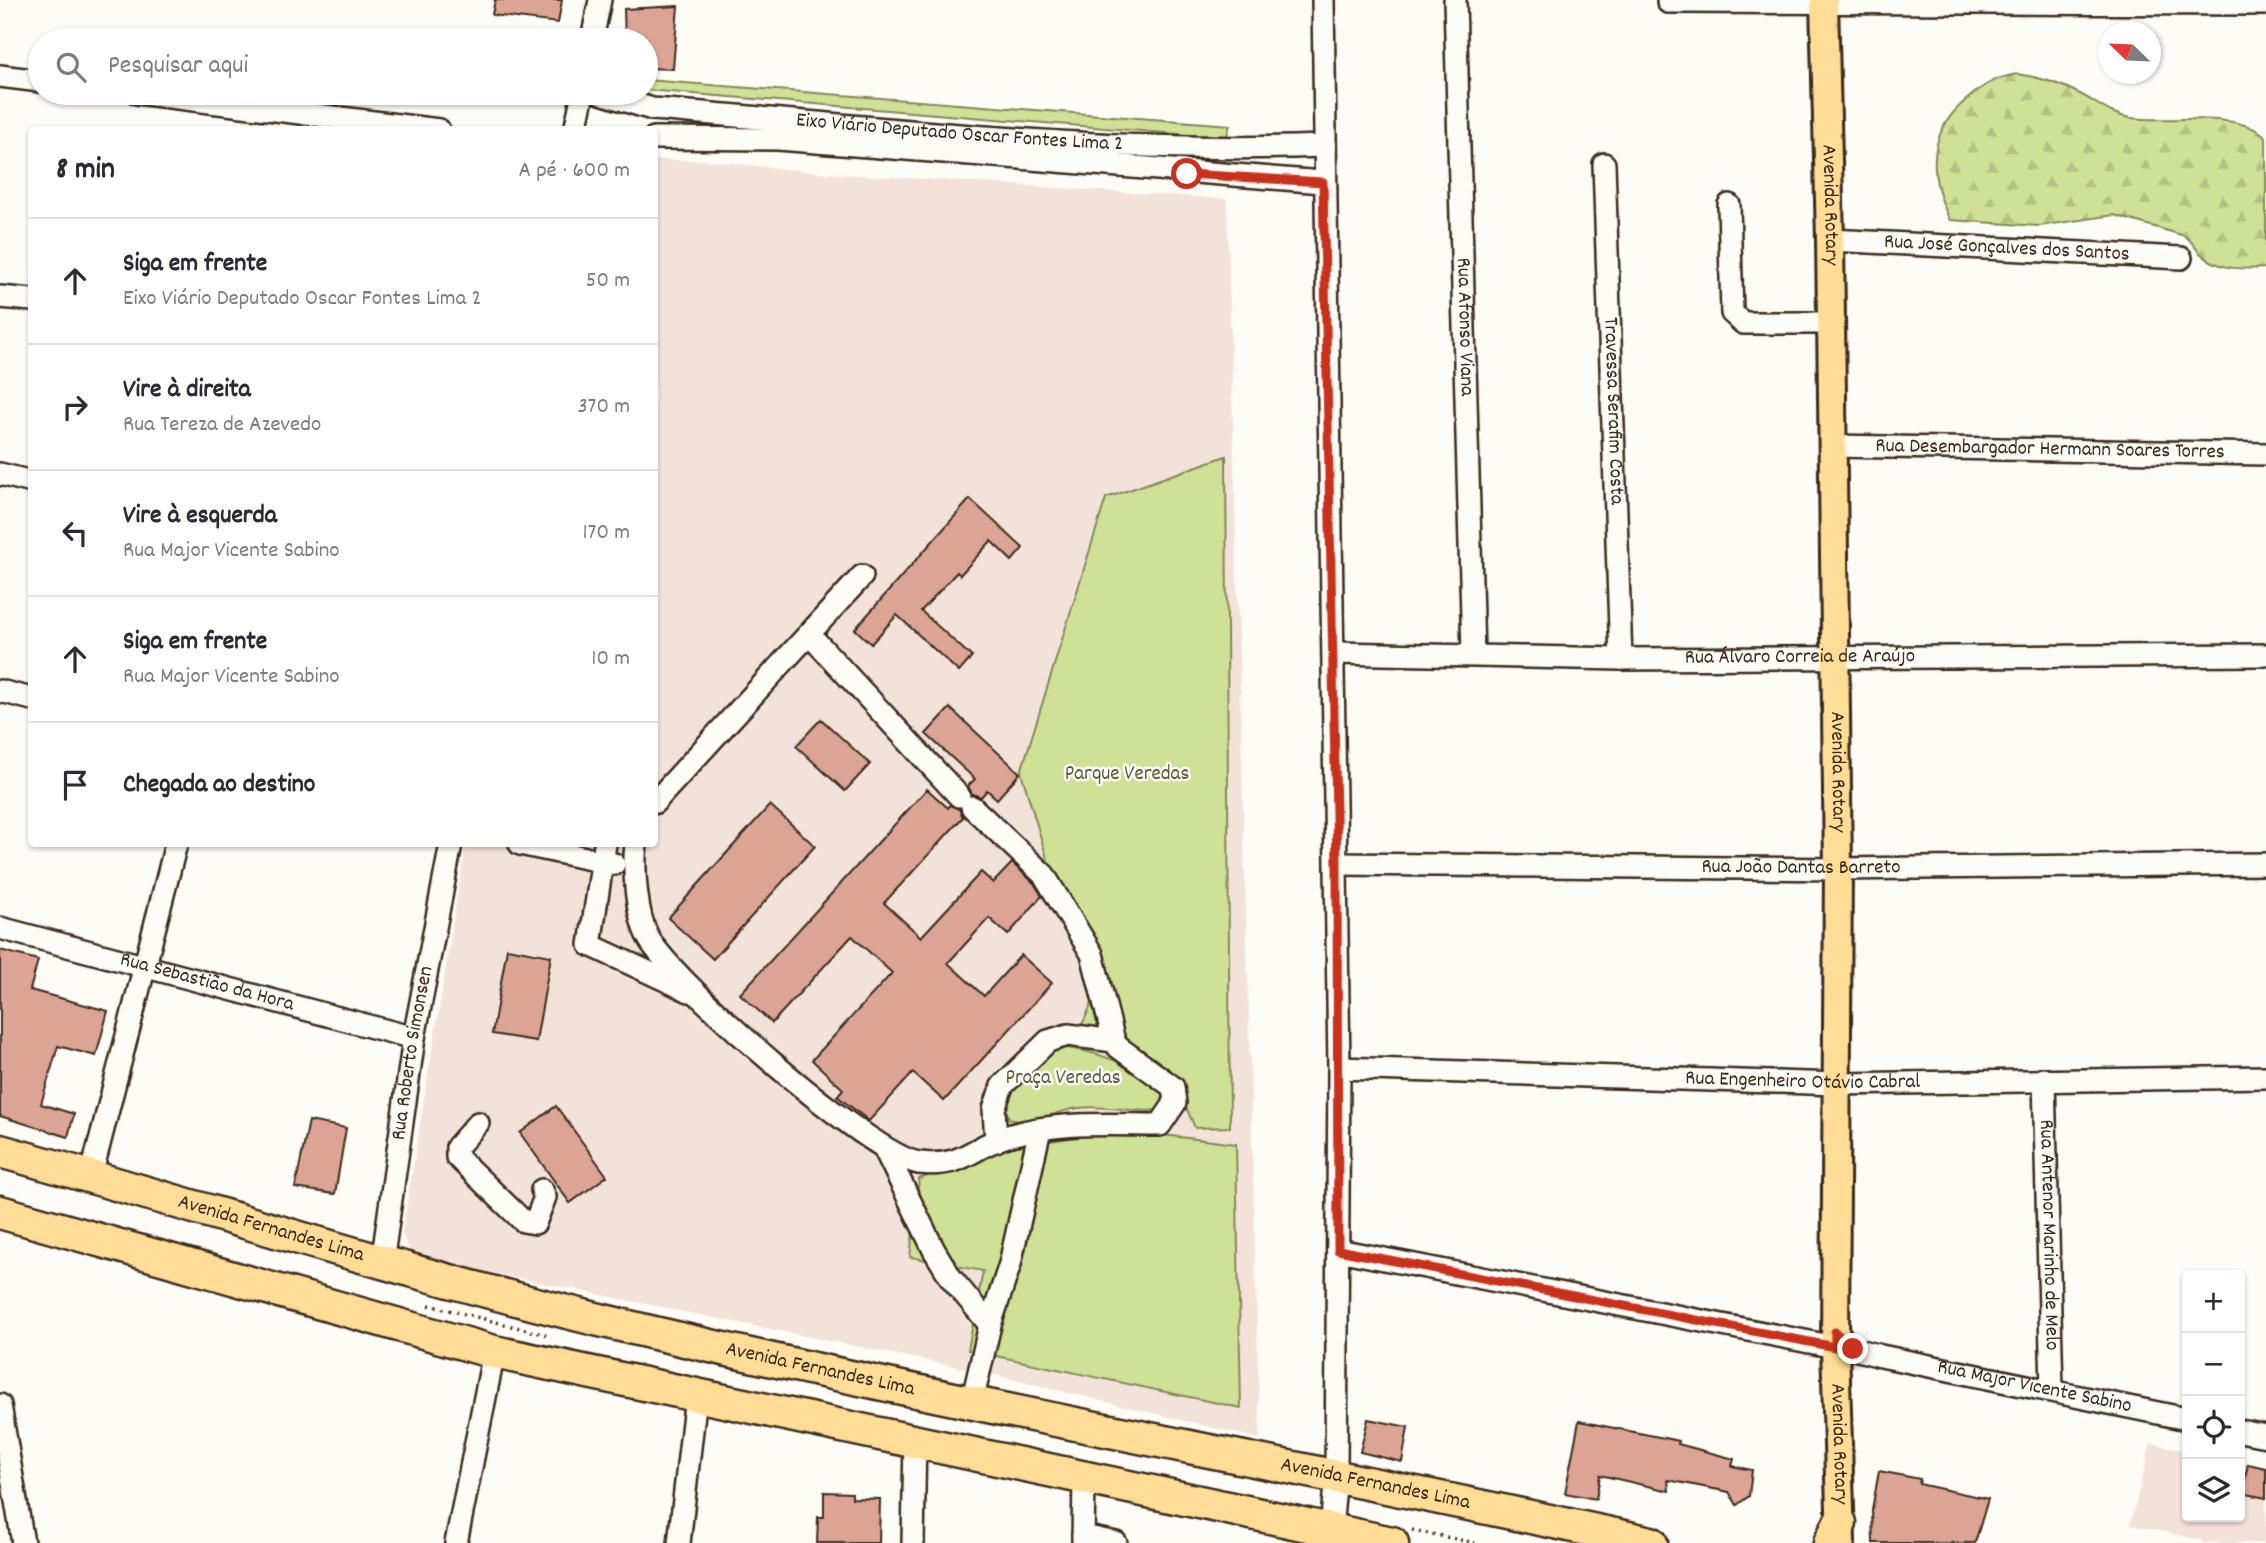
<!DOCTYPE html>
<html lang="pt">
<meta charset="utf-8">
<style>
body{margin:0;font-family:Dekko,sans-serif;background:#f7f7f7;color:#2b2b33}
.controls{position:absolute;right:21px;bottom:21px;display:grid;overflow:hidden;border-radius:7px;box-shadow:0 2px 5px #0004}
.controls button{width:63px;height:63px;display:grid;place-items:center;padding:0;border:0;border-bottom:2px solid #e1e1e2;background:#fff;color:#2b2b33;font:35px sans-serif}
.compass{position:absolute;left:2098px;top:21px;width:63px;height:63px;border-radius:50%;background:#fff;box-shadow:0 2px 5px #0004;rotate:293deg}
.stop{position:absolute;width:21px;height:21px;margin:-16px;border:5px solid #c8321e;border-radius:50%;background:#fff}
.stop.end{background:#c8321e;border-color:#fff;box-shadow:0 2px 7px #0008}
.list{margin:0;padding:0;list-style:none}
h2{display:flex;justify-content:space-between;align-items:center;height:91px;margin:0;padding:0 28px;font-size:30px}
h2 small{font-size:23px;font-weight:400;color:#7c7c81}
.list li{display:grid;grid-template-columns:46px 1fr auto;gap:21px;align-items:center;box-sizing:border-box;height:126px;padding:0 28px;border-top:2px solid #e1e1e2}
.list b{display:block;font-size:26px;white-space:nowrap}
.list p{margin:0;font-size:23px;white-space:nowrap;color:#7c7c81}
.list em{font-size:23px;font-style:normal;color:#7c7c81}
.icon{flex:none;width:38px;height:38px;fill:none;stroke:currentColor;stroke-width:2;stroke-linecap:round;stroke-linejoin:round}
.map{position:relative;flex:none;width:2266px;height:1543px;overflow:hidden}
.search{position:absolute;background:#fff;box-shadow:0 2px 5px #0004;left:28px;top:28px;width:630px;height:77px;display:flex;align-items:center;gap:18px;box-sizing:border-box;padding:0 24px;border-radius:38px;color:#7c7c81;font-size:26px}
.panel{position:absolute;background:#fff;box-shadow:0 2px 5px #0004;left:28px;top:126px;width:630px;height:721px;border-radius:7px}
.map>svg:first-child{display:block}
.built{fill:#f3e2d9}
.forest{fill:url(#forest-firs);stroke:#85865a;stroke-width:2}
.park{fill:#cfe196;stroke:#85865a;stroke-width:2}
.building{fill:#dca494;stroke:#3b2a1e;stroke-width:2}
.lines{fill:none;stroke-linecap:round;stroke-linejoin:round}
.minor-casing{stroke:#3b2a1e;stroke-width:26}
.major-casing{stroke:#3b2a1e;stroke-width:32}
.highway-casing{stroke:#3b2a1e;stroke-width:37}
.path{stroke:#3b2a1e;stroke-width:3.5;stroke-dasharray:2 5;stroke-linecap:butt}
.minor{stroke:#fdfcf7;stroke-width:21}
.major{stroke:#ffdd96;stroke-width:26}
.highway{stroke:#ffdd96;stroke-width:32}
.route{stroke:#c8321e;stroke-width:9}
.labels{text-anchor:middle;dominant-baseline:central;stroke-width:5;stroke-linejoin:round;paint-order:stroke}
.street-label{font-size:21px;fill:#3b2a1e;stroke:#fdfcf7}
.park-label{font-size:21px;fill:#60583c;stroke:#fdfcf7}
</style>
<div class="map">
<svg width="2266" height="1543" viewBox="0 0 2266 1543">
<defs>
<pattern id="forest-firs" width="22" height="20" patternUnits="userSpaceOnUse" patternTransform="scale(1.75)"><rect width="22" height="20" fill="#cfe196"/><path d="M5 1l3.5 6h-7zM16 11l3.5 6h-7z" fill="#b3c181"/></pattern>
</defs>
<rect width="100%" height="100%" fill="#fdfcf7"/>
<filter id="ink" filterUnits="userSpaceOnUse"><feTurbulence type="fractalNoise" baseFrequency=".0143" numOctaves="2"/><feDisplacementMap in="SourceGraphic" scale="14" xChannelSelector="R" yChannelSelector="G"/><feConvolveMatrix kernelMatrix="1 2 1 2 8 2 1 2 1" color-interpolation-filters="sRGB"/></filter>
<g filter="url(#ink)">
<g class="built">
<polygon points="655,160 703,160 814,172 1227,199 1260,1439 978,1371 463,1267 410,1251 402,1234 466,844 654,844"/>
<polygon points="2151,1443 2187,1451 2187,1517 2240,1517 2240,1462 2266,1468 2266,1543 2203,1543 2202,1540 2130,1525"/>
</g>
<path class="forest" d="M2017 74C2038 77 2059 83 2078 93 2097 102 2109 115 2131 118 2170 123 2239 110 2266 137V268C2242 269 2219 271 2200 253 2195 248 2192 241 2185 236L2114 215 2039 226 1950 220C1929 177 1926 134 1965 101 1982 86 1994 78 2017 74Z"/>
<g class="park">
<polygon points="646,80 1230,125 1226,138 646,90"/>
<polygon points="1226,456 1230,1127 1195,1128 1174,1079 1082,1025 1108,967 1053,878 1021,772 1106,498"/>
<path d="M1058 1047C1101 1051 1125 1064 1162 1085L1166 1109C1141 1115 1107 1104 1079 1108 1054 1110 1035 1128 1010 1119 991 1087 1037 1064 1058 1047Z"/>
<polygon points="1122,1130 1236,1144 1241,1408 968,1350 983,1271 910,1257 919,1179 1004,1148"/>
</g>
<g class="building">
<polygon points="495,0 562,0 558,23 492,15"/>
<polygon points="678,6 673,69 646,68 646,40 625,40 624,9"/>
<polygon points="970,499 1023,548 1012,561 991,541 960,575 957,572 921,611 972,657 959,672 897,615 871,644 855,629"/>
<polygon points="950,708 1020,773 997,799 987,790 981,797 972,794 968,786 975,779 926,734"/>
<polygon points="821,719 870,764 845,791 796,746"/>
<polygon points="927,789 948,808 950,805 959,809 963,817 884,903 921,937 981,872 993,883 1012,863 1034,883 1042,896 1008,935 989,918 948,963 984,996 1021,955 1052,983 944,1101 913,1073 869,1121 837,1096 843,1089 812,1060 892,973 852,936 772,1023 740,994"/>
<polygon points="770,805 815,846 713,959 668,918"/>
<polygon points="507,948 551,956 536,1041 492,1034"/>
<polygon points="0,950 38,960 30,990 108,1011 96,1056 58,1046 41,1104 74,1114 68,1137 0,1116"/>
<polygon points="556,1106 607,1176 570,1203 520,1133"/>
<polygon points="309,1121 346,1128 335,1194 295,1188"/>
<polygon points="1368,1419 1408,1427 1402,1462 1360,1452"/>
<polygon points="1579,1421 1679,1441 1678,1444 1734,1459 1732,1466 1752,1470 1749,1496 1737,1505 1729,1492 1668,1480 1669,1491 1600,1475 1596,1499 1565,1493"/>
<polygon points="2248,1464 2266,1468 2266,1498 2242,1493"/>
<polygon points="1879,1471 1920,1479 1919,1484 1988,1499 1975,1543 1873,1543 1872,1510"/>
<polygon points="824,1492 852,1493 852,1498 880,1499 879,1543 817,1543 818,1517 824,1517"/>
</g>
<g class="lines">
<defs>
<g id="minor">
<polyline points="1323,0 1339,1068 1336,1474 1330,1541"/>
<path id="s1" d="M1455 0 1473 654"/>
<polyline points="1668,2 2266,4"/>
<polyline points="592,40 600,0"/>
<polyline points="0,76 40,81"/>
<polyline points="137,93 439,130"/>
<path id="s2" d="M601 93 652 109C875 126 1100 155 1323 146"/>
<polyline points="575,130 583,93"/>
<polyline points="654,138 778,139 1323,182"/>
<path id="s3" d="M1604 164 1621 659"/>
<polyline points="1729,205 1732,313 1743,323 1831,323"/>
<path id="s4" d="M1830 240 2181 258"/>
<polyline points="0,297 32,300"/>
<path id="s5" d="M1833 446 2266 454"/>
<polyline points="0,474 32,482"/>
<polyline points="809,634 959,796"/>
<path id="s6" d="M1334 653 1621 659 2266 655"/>
<polyline points="0,691 32,699"/>
<polyline points="654,803 862,576"/>
<polyline points="520,844 614,864"/>
<polyline points="605,844 590,945 689,991"/>
<path d="M636 844C633 869 636 914 648 937 672 982 872 1157 919 1163 965 1168 970 1147 1008 1136 1058 1121 1108 1125 1160 1125L1175 1103 1173 1087 1118 1047 1114 1041 1092 954 1044 875 972 807"/>
<path id="s7" d="M1337 864 1838 869 2266 864"/>
<path id="s8" d="M0 928 414 1038"/>
<path id="s9" d="M1339 1068 1838 1084 2266 1077"/>
<path id="s10" d="M2044 1079 2052 1390"/>
<polyline points="478,1123 457,1147 457,1157 523,1221 535,1223 545,1197 542,1190"/>
<polyline points="996,1141 994,1109 1002,1086 1048,1041 1068,1035 1114,1041"/>
<polyline points="885,1150 934,1250 951,1278 990,1325"/>
<polyline points="91,1176 176,844"/>
<polyline points="1338,1250 1835,1347"/>
<path id="s11" d="M382 1263 414 1038 451 844"/>
<path id="s12" d="M1835 1332 1854 1349 1881 1356 2187 1419"/>
<polyline points="972,1402 990,1325 1010,1264 1040,1129"/>
<polyline points="0,1405 23,1543"/>
<polyline points="2240,1431 2266,1436"/>
<polyline points="1083,1536 1116,1543"/>
<polyline points="456,1543 494,1352"/>
<polyline points="679,1543 696,1396"/>
<polyline points="913,1543 915,1440"/>
<polyline points="1083,1543 1084,1476"/>
</g>
<g id="major">
<path id="s13" d="M1824 0 1830 240 1838 869 1835 1347 1841 1541"/>
</g>
<g id="highway">
<path id="s14" d="M0 1151C203 1207 403 1273 608 1322 953 1405 1304 1466 1651 1543"/>
<polyline points="0,1212 494,1352 1392,1543"/>
<polyline points="1830,1543 1840,1523"/>
</g>
</defs>
<use href="#minor" class="minor-casing"/>
<use href="#major" class="major-casing"/>
<use href="#highway" class="highway-casing"/>
<g class="path">
<polyline points="429,1305 551,1336"/>
<polyline points="1412,1530 1475,1543"/>
</g>
<use href="#minor" class="minor"/>
<use href="#major" class="major"/>
<use href="#highway" class="highway"/>
</g>
</g>
<g class="lines" filter="url(#ink)">
<polyline class="route" points="1187,174 1323,182 1337,864 1338,1250 1835,1347 1835,1332 1853,1349"/>
</g>
<g class="labels">
<g class="street-label">
<text stroke="none"><textPath href="#s2" startOffset="362">Eixo Viário Deputado Oscar Fontes Lima 2</textPath></text>
<text stroke="none"><textPath href="#s13" startOffset="205">Avenida Rotary</textPath></text>
<text stroke="none"><textPath href="#s4" startOffset="177">Rua José Gonçalves dos Santos</textPath></text>
<text stroke="none"><textPath href="#s1" startOffset="327">Rua Afonso Viana</textPath></text>
<text stroke="none"><textPath href="#s3" startOffset="247">Travessa Serafim Costa</textPath></text>
<text stroke="none"><textPath href="#s5" startOffset="217">Rua Desembargador Hermann Soares Torres</textPath></text>
<text stroke="none"><textPath href="#s6" startOffset="466">Rua Álvaro Correia de Araújo</textPath></text>
<text stroke="none"><textPath href="#s13" startOffset="772">Avenida Rotary</textPath></text>
<text stroke="none"><textPath href="#s7" startOffset="464">Rua João Dantas Barreto</textPath></text>
<text stroke="none"><textPath href="#s8" startOffset="214">Rua Sebastião da Hora</textPath></text>
<text stroke="none"><textPath href="#s11" startOffset="212">Rua Roberto Simonsen</textPath></text>
<text stroke="none"><textPath href="#s9" startOffset="464">Rua Engenheiro Otávio Cabral</textPath></text>
<text stroke="none"><textPath href="#s14" startOffset="282">Avenida Fernandes Lima</textPath></text>
<text stroke="none"><textPath href="#s10" startOffset="156">Rua Antenor Marinho de Melo</textPath></text>
<text stroke="none"><textPath href="#s14" startOffset="849">Avenida Fernandes Lima</textPath></text>
<text stroke="none"><textPath href="#s12" startOffset="210">Rua Major Vicente Sabino</textPath></text>
<text stroke="none"><textPath href="#s13" startOffset="1444">Avenida Rotary</textPath></text>
<text stroke="none"><textPath href="#s14" startOffset="1416">Avenida Fernandes Lima</textPath></text>
</g>
<g class="park-label">
<text x="1127" y="775">Parque Veredas</text>
<text x="1063" y="1079">Praça Veredas</text>
</g>
</g>
</svg>
<div class="controls">
<button>+</button>
<button>−</button>
<button><svg class="icon" aria-label="locate" viewBox="0 0 24 24"><circle cx="12" cy="12" r="6"/><path d="M12 2v4M12 18v4M2 12h4M18 12h4"/></svg></button>
<button><svg class="icon" aria-label="layers" viewBox="0 0 24 24"><path d="M12 4l9 5-9 5-9-5zM3 14l9 5 9-5"/></svg></button>
</div>
<svg class="compass" viewBox="-18 -18 36 36"><path d="M0-13l5 13h-10z" fill="#e53935"/><path d="M0 13l5-13h-10z" fill="#7c7c81"/></svg>
<div class="stop" style="left:1187px;top:174px"></div>
<div class="stop end" style="left:1853px;top:1349px"></div>
<div class="search"><svg class="icon" aria-label="search" viewBox="0 0 24 24"><circle cx="10" cy="10" r="6"/><path d="M15 15l6 6"/></svg>Pesquisar aqui</div>
<section class="panel">
<h2>8 min<small>A pé · 600 m</small></h2>
<ul class="list">
<li><svg class="icon" aria-label="ahead" viewBox="0 0 24 24"><path d="M12 20V5M6 11l6-6 6 6"/></svg><div><b>Siga em frente</b><p>Eixo Viário Deputado Oscar Fontes Lima 2</p></div><em>50 m</em></li>
<li><svg class="icon" aria-label="right" viewBox="0 0 24 24"><path d="M7 20v-9h11M14 6l5 5-5 5"/></svg><div><b>Vire à direita</b><p>Rua Tereza de Azevedo</p></div><em>370 m</em></li>
<li><svg class="icon" aria-label="left" viewBox="0 0 24 24"><path d="M17 20v-9H6M10 6l-5 5 5 5"/></svg><div><b>Vire à esquerda</b><p>Rua Major Vicente Sabino</p></div><em>170 m</em></li>
<li><svg class="icon" aria-label="ahead" viewBox="0 0 24 24"><path d="M12 20V5M6 11l6-6 6 6"/></svg><div><b>Siga em frente</b><p>Rua Major Vicente Sabino</p></div><em>10 m</em></li>
<li><svg class="icon" aria-label="arrive" viewBox="0 0 24 24"><path d="M6 21V4h12l-3 4 3 4H6"/></svg><div><b>Chegada ao destino</b></div></li>
</ul>
</section>
</div>
